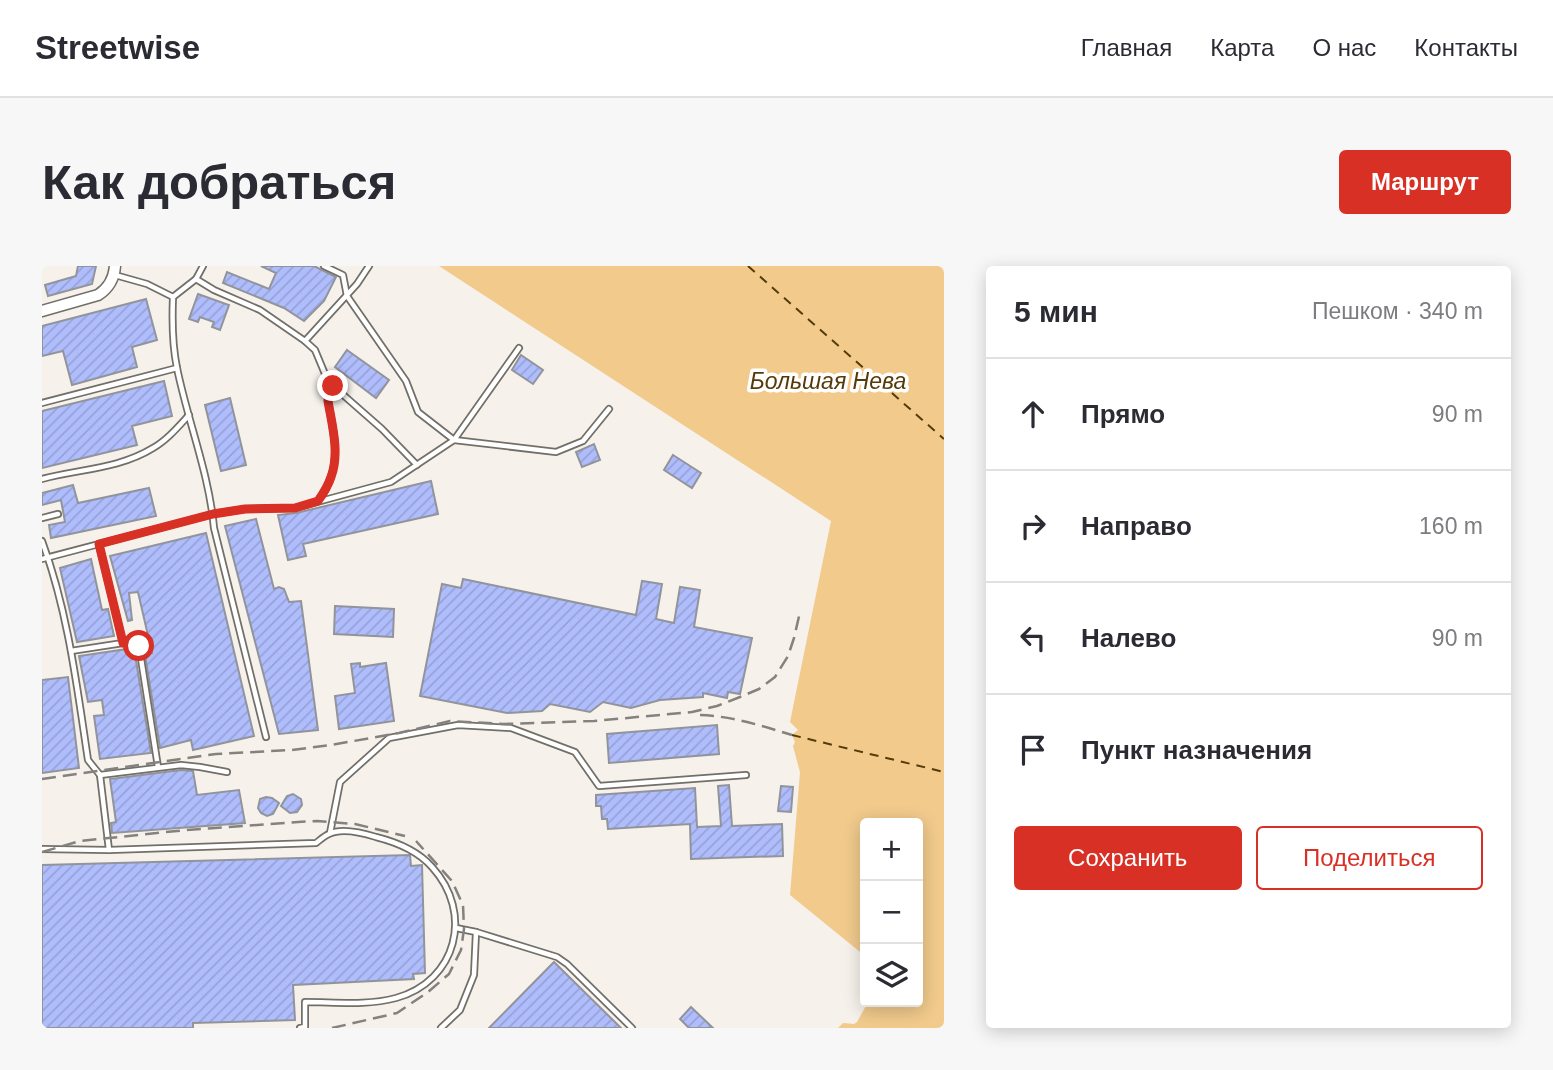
<!DOCTYPE html>
<html lang="ru">
<meta charset="utf-8">
<style>
body{margin:0;font-family:Helvetica,sans-serif;background:#f7f7f7;color:#2b2b33}
.controls{position:absolute;right:21px;bottom:21px;display:grid;overflow:hidden;border-radius:7px;box-shadow:0 4px 18px #0003}
.controls button{width:63px;height:63px;display:grid;place-items:center;padding:0;border:0;border-bottom:2px solid #e1e1e2;background:#fff;color:#2b2b33;font:35px sans-serif}
.stop{position:absolute;width:21px;height:21px;margin:-16px;border:5px solid #d93025;border-radius:50%;background:#fff}
.stop.end{background:#d93025;border-color:#fff;box-shadow:0 2px 7px #0008}
.list{margin:0;padding:0;list-style:none}
h2{display:flex;justify-content:space-between;align-items:center;height:91px;margin:0;padding:0 28px;font-size:30px}
h2 small{font-size:23px;font-weight:400;color:#7c7c81}
.list li{display:grid;grid-template-columns:46px 1fr auto;gap:21px;align-items:center;box-sizing:border-box;height:112px;padding:0 28px;border-top:2px solid #e1e1e2}
.list b{display:block;font-size:26px;white-space:nowrap}
.list em{font-size:23px;font-style:normal;color:#7c7c81}
.actions{display:flex;gap:14px;padding:21px 28px}
.actions a{flex:1;padding:16px 0;border:2px solid #d93025;border-radius:7px;text-align:center;font-size:24px;color:#d93025}
.actions .main{background:#d93025;color:#fff}
.icon{flex:none;width:38px;height:38px;fill:none;stroke:currentColor;stroke-width:2;stroke-linecap:round;stroke-linejoin:round}
.map{position:relative;flex:none;width:902px;height:762px;overflow:hidden;border-radius:7px}
header{display:flex;align-items:center;gap:42px;box-sizing:border-box;height:98px;padding:0 35px;background:#fff;border-bottom:2px solid #e1e1e2}
header strong{font-size:33px}
nav{display:flex;gap:38px;margin-inline-start:auto;font-size:24px}
.intro{display:flex;align-items:center;justify-content:space-between;box-sizing:border-box;height:168px;padding:0 42px}
h1{margin:0;font-size:49px}
.button{padding:18px 32px;border-radius:7px;background:#d93025;color:#fff;font-size:24px;font-weight:700}
main{display:flex;gap:42px;padding:0 42px}
aside{flex:1;background:#fff;border-radius:7px;box-shadow:0 4px 18px #0003}
.map>svg:first-child{display:block}
.water{fill:#f1ca8c}
.lines{fill:none;stroke-linecap:round;stroke-linejoin:round}
.ferry{stroke:#553b08;stroke-width:2;stroke-dasharray:9 7;stroke-linecap:butt}
.building{fill:url(#building-hatch);stroke:#92949b;stroke-width:2}
.service-casing{stroke:#726f69;stroke-width:8}
.minor-casing{stroke:#726f69;stroke-width:13}
.service{stroke:#fff;stroke-width:4.5}
.minor{stroke:#fff;stroke-width:10}
.rail{stroke:#84817e;stroke-width:2.5;stroke-dasharray:14 7;stroke-linecap:butt}
.route{stroke:#d93025;stroke-width:9}
.labels{text-anchor:middle;dominant-baseline:central;stroke-width:7;stroke-linejoin:round;paint-order:stroke}
.water-label{font-size:23px;font-style:italic;fill:#553b08;stroke:#fff}
</style>
<header>
<strong>Streetwise</strong>
<nav><a>Главная</a><a>Карта</a><a>О нас</a><a>Контакты</a></nav>
</header>
<div class="intro"><h1>Как добраться</h1><a class="button">Маршрут</a></div>
<main>
<div class="map">
<svg width="902" height="762" viewBox="0 0 902 762">
<defs>
<pattern id="building-hatch" width="6" height="6" patternUnits="userSpaceOnUse" patternTransform="scale(1.75)"><rect width="6" height="6" fill="#afbdfc"/><path d="M-1 1l2-2M0 6l6-6M5 7l2-2" fill="none" stroke="#96a2d8"/></pattern>
</defs>
<rect width="100%" height="100%" fill="#f6f1eb"/>
<polygon class="water" points="397,0 902,0 902,762 796,762 801,757 812,758 815,756 826,736 876,736 876,557 823,557 823,690 748,629 758,506 751,480 753,476 750,469 756,464 748,456 789,255"/>
<g class="lines">
<g class="ferry">
<polyline points="706,0 902,173"/>
<polyline points="750,469 902,506"/>
</g>
</g>
<g class="building">
<polygon points="36,0 54,0 50,18 6,30 3,19 34,10"/>
<polygon points="219,0 272,0 294,11 282,35 262,55 242,42 181,17 185,6 227,23 234,7"/>
<polygon points="156,28 187,39 178,64 170,61 172,56 158,51 156,56 147,53"/>
<polygon points="104,33 115,74 90,81 95,101 30,119 21,85 0,90 0,60"/>
<polygon points="305,84 347,114 334,132 293,101"/>
<polygon points="479,89 501,104 491,118 470,104"/>
<polygon points="122,115 130,150 90,160 95,179 0,202 0,145"/>
<polygon points="188,132 204,199 179,205 163,139"/>
<polygon points="552,178 558,194 540,201 534,186"/>
<polygon points="631,189 659,207 650,222 622,204"/>
<polygon points="389,215 396,248 261,278 264,290 246,294 236,249 254,247"/>
<polygon points="31,219 36,237 107,222 114,250 9,272 7,259 23,256 19,234 0,239 0,227"/>
<polygon points="214,253 232,323 237,321 242,323 247,336 259,335 276,464 237,468 183,260"/>
<polygon points="164,267 212,470 151,484 149,474 118,482 103,389 110,387 96,326 87,327 90,354 86,355 68,290"/>
<polygon points="49,293 60,344 66,343 72,370 35,376 18,302"/>
<polygon points="421,313 594,349 600,315 620,318 614,353 632,357 638,321 658,324 652,361 710,372 698,428 686,426 685,432 661,427 661,431 618,434 589,442 561,436 548,446 508,438 500,445 465,447 378,430 400,318 419,322"/>
<polygon points="293,340 352,343 351,371 292,368"/>
<polygon points="92,382 109,487 58,493 52,450 62,449 60,434 46,436 37,390"/>
<polygon points="318,397 318,401 344,397 352,455 297,463 293,430 313,427 309,398"/>
<polygon points="26,411 37,502 0,507 0,414"/>
<polygon points="675,459 677,488 567,497 565,468"/>
<polygon points="139,504 151,505 155,529 197,524 203,557 70,567 69,557 74,556 68,513"/>
<polygon points="687,519 690,560 740,558 741,590 649,593 648,558 566,563 565,553 560,553 559,540 554,540 554,529 653,522 655,561 679,560 676,520"/>
<polygon points="739,520 751,521 749,546 736,545"/>
<polygon points="251,528 259,533 260,539 255,546 248,547 239,540 245,530"/>
<polygon points="224,531 230,532 237,537 231,548 225,550 219,547 216,542 218,533"/>
<polygon points="368,589 369,600 380,599 383,707 371,708 372,713 251,719 253,754 151,757 151,762 0,762 0,599"/>
<polygon points="512,696 579,762 447,762"/>
<polygon points="649,741 671,762 647,762 638,753"/>
</g>
<g class="lines">
<defs>
<g id="service">
<polyline points="282,0 301,9 305,30 364,115 376,146 412,174 514,186 541,175 567,143"/>
<path d="M73 9 105 18 131 31C130 55 130 78 135 102 146 156 167 207 172 262L224 471"/>
<polyline points="154,13 172,24 218,44 263,75 315,18 327,0"/>
<polyline points="131,31 154,13 161,0"/>
<polyline points="263,75 273,84 283,108 291,120 340,163 375,199"/>
<polyline points="0,137 135,102"/>
<path d="M0 213C37 203 77 203 111 182 125 174 136 161 147 149"/>
<path d="M276 235C281 228 286 220 289 211 298 187 290 159 286 135L287 126 291 120"/>
<polyline points="0,252 16,248"/>
<path d="M0 275C26 345 35 421 46 494L58 509 67 584"/>
<polyline points="0,293 171,248 203,243 253,242 349,216 412,174 477,82"/>
<path d="M81 377C88 376 92 375 97 380L116 501"/>
<polyline points="29,385 81,377 57,278"/>
<polyline points="58,509 139,499 158,501 185,506"/>
<polyline points="288,567 298,516 347,472 416,459 469,462 533,486 557,520 704,509"/>
<path d="M0 583 67 584 274 577C278 574 282 570 287 568 299 562 321 567 334 571 354 576 376 585 390 601 432 647 415 715 354 732 325 740 293 736 263 736V761L258 762"/>
<polyline points="434,666 515,691 525,698 590,762"/>
<polyline points="399,762 418,744 432,709 434,666 414,662"/>
</g>
<path id="minor" d="M0 45 56 29C67 22 72 13 73 0"/>
</defs>
<use href="#service" class="service-casing"/>
<use href="#minor" class="minor-casing"/>
<use href="#service" class="service"/>
<use href="#minor" class="minor"/>
<g class="rail">
<path d="M658 449C690 450 720 460 750 469"/>
<polyline points="0,513 174,488 250,484 289,479 357,467 408,455 462,458 552,455 650,446 675,440 698,431 717,423 733,411 746,390 752,372 758,346"/>
<polyline points="0,586 38,575 144,564 256,556 275,555 313,558 363,570"/>
<polyline points="290,762 355,747 386,726 407,708 419,684 422,663 421,639 410,615 374,575"/>
</g>
</g>
<g class="lines">
<path class="route" d="M97 380C92 375 88 376 81 377L57 278 171 248 203 243 253 242 276 235C281 228 286 220 289 211 298 187 290 159 286 135L287 127 291 120"/>
</g>
<g class="labels">
<g class="water-label">
<text x="786" y="115">Большая Нева</text>
</g>
</g>
</svg>
<div class="controls">
<button>+</button>
<button>−</button>
<button><svg class="icon" aria-label="layers" viewBox="0 0 24 24"><path d="M12 4l9 5-9 5-9-5zM3 14l9 5 9-5"/></svg></button>
</div>
<div class="stop" style="left:97px;top:380px"></div>
<div class="stop end" style="left:291px;top:120px"></div>
</div>
<aside>
<h2>5 мин<small>Пешком · 340 m</small></h2>
<ul class="list">
<li><svg class="icon" aria-label="ahead" viewBox="0 0 24 24"><path d="M12 20V5M6 11l6-6 6 6"/></svg><div><b>Прямо</b></div><em>90 m</em></li>
<li><svg class="icon" aria-label="right" viewBox="0 0 24 24"><path d="M7 20v-9h11M14 6l5 5-5 5"/></svg><div><b>Направо</b></div><em>160 m</em></li>
<li><svg class="icon" aria-label="left" viewBox="0 0 24 24"><path d="M17 20v-9H6M10 6l-5 5 5 5"/></svg><div><b>Налево</b></div><em>90 m</em></li>
<li><svg class="icon" aria-label="arrive" viewBox="0 0 24 24"><path d="M6 21V4h12l-3 4 3 4H6"/></svg><div><b>Пункт назначения</b></div></li>
</ul>
<div class="actions"><a class="main">Сохранить</a><a>Поделиться</a></div>
</aside>
</main>
